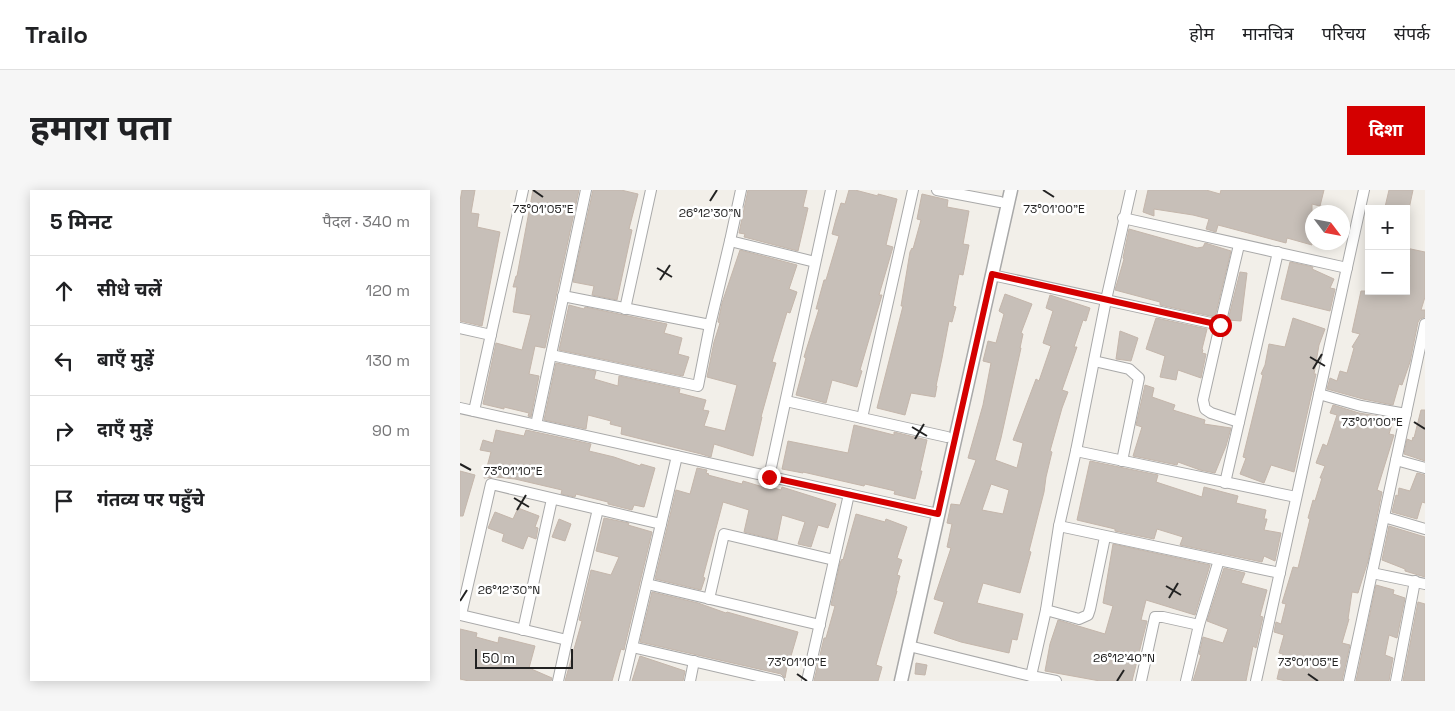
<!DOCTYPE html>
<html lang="hi">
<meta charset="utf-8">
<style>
body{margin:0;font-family:"Space Grotesk","Noto Sans Devanagari",sans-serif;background:#f6f6f6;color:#202124}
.controls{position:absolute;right:15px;top:15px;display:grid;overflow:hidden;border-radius:0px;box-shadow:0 2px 12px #0003}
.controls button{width:45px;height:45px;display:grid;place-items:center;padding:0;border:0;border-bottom:1px solid #e0e0e0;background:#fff;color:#202124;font:25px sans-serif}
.compass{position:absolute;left:845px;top:15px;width:45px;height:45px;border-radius:50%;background:#fff;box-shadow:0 2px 12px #0003;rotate:122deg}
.scale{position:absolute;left:15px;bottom:12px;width:98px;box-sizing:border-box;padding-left:5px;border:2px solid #222;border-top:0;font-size:14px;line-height:18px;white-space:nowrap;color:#222;-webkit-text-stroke:4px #fff;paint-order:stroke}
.stop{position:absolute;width:15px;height:15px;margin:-11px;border:4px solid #d40000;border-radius:50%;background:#fff}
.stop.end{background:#d40000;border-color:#fff;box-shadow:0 1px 5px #0008}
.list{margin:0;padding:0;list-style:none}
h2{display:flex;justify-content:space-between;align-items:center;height:65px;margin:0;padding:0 20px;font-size:21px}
h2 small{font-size:16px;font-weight:400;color:#757577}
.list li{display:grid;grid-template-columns:32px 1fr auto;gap:15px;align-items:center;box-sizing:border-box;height:70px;padding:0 20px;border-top:1px solid #e0e0e0}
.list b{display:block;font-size:19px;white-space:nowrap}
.list em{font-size:16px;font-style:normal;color:#757577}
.icon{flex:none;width:28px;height:28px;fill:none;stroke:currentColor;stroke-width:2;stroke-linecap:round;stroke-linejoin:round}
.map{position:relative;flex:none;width:965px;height:491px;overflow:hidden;border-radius:0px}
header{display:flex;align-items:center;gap:30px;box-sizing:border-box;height:70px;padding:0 25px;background:#fff;border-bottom:1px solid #e0e0e0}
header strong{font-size:24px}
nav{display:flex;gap:28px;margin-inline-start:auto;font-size:18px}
.intro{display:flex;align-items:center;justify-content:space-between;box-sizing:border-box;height:120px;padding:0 30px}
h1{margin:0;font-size:35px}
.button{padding:12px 22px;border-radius:0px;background:#d40000;color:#fff;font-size:18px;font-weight:700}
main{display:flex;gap:30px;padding:0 30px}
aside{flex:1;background:#fff;border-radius:0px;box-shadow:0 2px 12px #0003}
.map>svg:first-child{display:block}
.building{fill:#c7bfb8;stroke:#c4b6ab;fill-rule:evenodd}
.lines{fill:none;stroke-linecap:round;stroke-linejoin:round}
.minor-casing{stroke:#a9a9a9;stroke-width:12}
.tertiary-casing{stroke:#a9a9a9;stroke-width:15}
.minor{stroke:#fff;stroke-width:10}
.tertiary{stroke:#fff;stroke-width:12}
.route{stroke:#d40000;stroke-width:6}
.ticks{fill:none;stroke:#222;stroke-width:2}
.ticks-label{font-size:12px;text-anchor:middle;fill:#222;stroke:#fff;stroke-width:5;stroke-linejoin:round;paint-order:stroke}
</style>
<header>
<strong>Trailo</strong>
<nav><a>होम</a><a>मानचित्र</a><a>परिचय</a><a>संपर्क</a></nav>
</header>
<div class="intro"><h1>हमारा पता</h1><a class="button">दिशा</a></div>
<main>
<aside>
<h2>5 मिनट<small>पैदल · 340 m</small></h2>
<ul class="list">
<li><svg class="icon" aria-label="ahead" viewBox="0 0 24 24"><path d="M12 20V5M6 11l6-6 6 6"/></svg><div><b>सीधे चलें</b></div><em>120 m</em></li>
<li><svg class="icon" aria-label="left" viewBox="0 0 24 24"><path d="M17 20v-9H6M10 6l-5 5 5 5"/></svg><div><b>बाएँ मुड़ें</b></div><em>130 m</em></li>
<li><svg class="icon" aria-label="right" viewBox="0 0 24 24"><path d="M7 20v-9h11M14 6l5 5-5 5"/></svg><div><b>दाएँ मुड़ें</b></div><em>90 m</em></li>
<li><svg class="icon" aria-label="arrive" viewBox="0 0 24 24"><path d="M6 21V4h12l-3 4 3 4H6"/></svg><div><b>गंतव्य पर पहुँचे</b></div></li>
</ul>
</aside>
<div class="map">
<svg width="965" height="491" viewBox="0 0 965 491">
<rect width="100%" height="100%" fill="#f2efe9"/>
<g class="building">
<polygon points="2,0 15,0 11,23 19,24 17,37 40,42 22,136 0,131 0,11"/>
<polygon points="73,0 119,0 85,158 75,156 69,184 79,186 71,227 68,226 69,223 44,217 44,219 23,214 36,153 62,160 71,125 53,122 57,97 53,97 56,86 57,86"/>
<polygon points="133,0 161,0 178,4 169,39 172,40 157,110 132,105 134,96 113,92"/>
<polygon points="288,0 347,0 343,17 348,18 338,61 284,47 285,44 279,43"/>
<polygon points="389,0 395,0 418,6 418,4 437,9 426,55 433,57 419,105 422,105 400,180 402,181 397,197 372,190 366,213 336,205 346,168 344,167 359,119 356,119 364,90 366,90 379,46 372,44 376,29 381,13 385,14"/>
<polygon points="688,0 746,0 760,4 761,0 864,0 860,16 852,14 852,55 827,48 826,53 758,35 756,42 746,39 749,29 733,25 694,19 694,26 683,22"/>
<polygon points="929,0 953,0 949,19 931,19 925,17"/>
<polygon points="462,4 488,10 487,17 509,21 503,54 509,55 503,85 499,84 493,116 496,117 492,132 489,131 482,168 476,196 477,196 475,207 451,203 445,225 417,218 443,116 441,116 450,62 452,58 453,59 461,30 457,29"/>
<polygon points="669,39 737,58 743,57 745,53 771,61 755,127 700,115 700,112 655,100 664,69 663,68"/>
<polygon points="946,58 965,62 965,107 961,120 965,120 965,127 960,129 958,132 950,172 942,195 939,194 933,215 903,209 867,199 870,188 877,191 880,181 887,183 894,158 892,157 900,144 892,142 901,101 946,101 946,88 950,75 946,74"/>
<polygon points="280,60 337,75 329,99 337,102 330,123 327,122 312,172 316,173 301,227 302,227 293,266 254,254 251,267 241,264 161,244 162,237 150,234 151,231 128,225 126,239 84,230 96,173 136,181 134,189 158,196 159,186 220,199 219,203 246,210 243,220 249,221 244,236 265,241 277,195 247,187 254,152 260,133 258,132 262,113"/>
<polygon points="830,72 853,77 852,79 874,89 870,98 875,99 870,121 821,109"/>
<polygon points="780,82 787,83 781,131 768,130"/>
<path d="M545 104 572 114 561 143 563 144 560 158H561L541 248 535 270 557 278 563 253 553 250 576 189 579 191 591 156 583 153 593 121 586 118 590 105 630 118 626 131 623 130 614 157H617L602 200 608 202 602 218 590 261 592 262 586 287 584 302 569 361 571 362 560 403 523 393 517 413 563 424 557 450 552 449 549 463 501 452 474 443 484 412 474 409 491 358 487 357 492 334 487 333 491 314 500 315 516 270 508 268 523 215 531 173 523 171 528 151 536 153 544 124 539 121ZM531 294 549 300 543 324 522 320Z"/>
<polygon points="109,115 124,119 125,117 207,134 204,143 222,148 218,164 229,167 223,186 99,160"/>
<polygon points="696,128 747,139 742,159 743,160 742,163 746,164 741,188 718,180 716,190 700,187 705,166 686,159"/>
<polygon points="833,128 865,139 859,155 854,184 856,184 834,282 811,275 804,293 780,284 786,268 783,267 803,185 801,184 805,175 809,154 825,157"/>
<polygon points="660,141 678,148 671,171 656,169"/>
<polygon points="685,195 694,198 692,207 715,215 713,220 745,230 744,234 771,238 766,256 755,283 740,280 718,272 717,275 673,266 682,237 676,235"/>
<polygon points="873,215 899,223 929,228 928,230 933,231 929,244 934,245 917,300 922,302 908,371 898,403 892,402 888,429 889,429 882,453 890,455 882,491 826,491 817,489 823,464 819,463 824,445 814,442 816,432 821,434 826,414 822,413 833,377 838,378 850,329 848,328 853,310 855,311 862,288 860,288 865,276 856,273 863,254 867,256 877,225 870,223"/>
<polygon points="961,220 965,220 965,271 944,264 947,249 952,251 953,247 954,248"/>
<polygon points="394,235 434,245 434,242 467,250 460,281 462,281 455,309 434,304 435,301 405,294 404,296 343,282 343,283 322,279 328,251 388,263"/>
<polygon points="36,240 64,246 66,240 131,254 129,261 154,267 180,276 181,274 195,278 184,317 174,315 172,320 148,314 148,312 116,304 115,307 101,304 102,300 55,289 36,287 24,288 31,262 20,260 23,250 33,253"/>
<polygon points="630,271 698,285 696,292 742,307 744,297 778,306 776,313 806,320 804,329 807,329 804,340 821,343 815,371 804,366 802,372 720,355 723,347 697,339 694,349 655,341 655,339 617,330"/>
<polygon points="237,278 247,280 246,283 249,284 248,285 282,294 283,291 303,297 304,295 321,300 322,297 376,314 368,338 358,335 351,357 338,354 345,332 322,325 317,350 284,342 289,320 263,312 243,387 245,388 241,400 195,389 216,300 230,304"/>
<polygon points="0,281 15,285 3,326 0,326"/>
<polygon points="957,283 965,285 965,313 962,312 957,329 932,322 936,305 938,306 939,298 950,301"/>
<polygon points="58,318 79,326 75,337 78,338 76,349 68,346 63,359 42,351 44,344 28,338 35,322 53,329"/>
<polygon points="396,324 425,332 426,329 447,337 437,368 442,370 437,385 440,386 436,401 437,401 416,475 422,477 418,491 354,491 364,448 366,448 375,416 371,415 380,373 382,369 383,370"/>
<polygon points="144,328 169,333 168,335 192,342 165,455 164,460 161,459 152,491 105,491 122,431 119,430 131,380 151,385 159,367 136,361"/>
<polygon points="99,329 111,334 105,351 92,347"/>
<polygon points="929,336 965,347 965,387 945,381 945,379 922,370"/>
<polygon points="653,354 750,375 735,425 686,410 681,430 687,431 672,491 640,491 585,481 590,454 598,430 645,444 653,416 643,413"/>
<polygon points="764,378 785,383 781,393 807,400 800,426 803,427 796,458 793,456 786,491 733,491 741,465 739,464 743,447 763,453 768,439 747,431"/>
<polygon points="916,395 934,400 933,404 945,408 937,448 929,445 925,465 933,468 929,491 896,491"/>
<polygon points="192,402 238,413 266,423 267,422 338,442 331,466 329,466 325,488 321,484 180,452"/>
<polygon points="958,412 965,414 965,491 943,491"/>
<polygon points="0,439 17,443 16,447 38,453 39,447 75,456 69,478 92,488 91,491 9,491 0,489"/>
<polygon points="180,466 225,481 223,491 172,491"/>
<polygon points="456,473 467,475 465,485 455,484"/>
</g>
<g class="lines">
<defs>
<g id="minor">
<polyline points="281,0 270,51 355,72"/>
<polyline points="477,0 540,12"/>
<polyline points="663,28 887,78"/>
<polyline points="532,85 760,135 743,210 745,219 751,223 779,232"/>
<polyline points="103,106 250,135 270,51"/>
<polyline points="165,119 191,0"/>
<polyline points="760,135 779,55"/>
<polyline points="0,138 31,145"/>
<polyline points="91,165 238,196 250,135"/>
<polyline points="634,171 669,179 679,188 662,271"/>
<polyline points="859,204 901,216 946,224"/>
<polyline points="326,211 487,247"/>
<polyline points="0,218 478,324"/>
<polyline points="14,221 63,0"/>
<polyline points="402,228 453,0"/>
<polyline points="76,235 126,0"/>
<polyline points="616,261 836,307"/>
<polyline points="936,270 965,278"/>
<polyline points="309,287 371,0"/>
<polyline points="765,293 818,62"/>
<polyline points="924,327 965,339"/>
<polyline points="599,336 820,383"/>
<polyline points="912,383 965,394"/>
<polyline points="187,394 360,435"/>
<polyline points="249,409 264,344 374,370"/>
<polyline points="586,420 619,429 628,425 630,419 645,347"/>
<polyline points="0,425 1,425 31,294 201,334"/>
<polyline points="1,425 107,450 98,491"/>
<polyline points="63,440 92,309"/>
<polyline points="107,450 138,319"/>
<polyline points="449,456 571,486 586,420 599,336 616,261 646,110 671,0"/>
<polyline points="172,457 319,491"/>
<polyline points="571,486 596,491"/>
<polyline points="164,491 217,266"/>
<polyline points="230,491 234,471"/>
<polyline points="347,491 389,304"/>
<polyline points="681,491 695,427 703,427 739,435"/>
<polyline points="726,491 739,435 759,370"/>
<polyline points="796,491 904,0"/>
<polyline points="889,491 965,134"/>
<polyline points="936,491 955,391"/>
</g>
<polyline id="tertiary" points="441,491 551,0"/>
</defs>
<use href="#minor" class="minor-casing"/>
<use href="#tertiary" class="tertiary-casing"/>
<use href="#minor" class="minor"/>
<use href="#tertiary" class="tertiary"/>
</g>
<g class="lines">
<polyline class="route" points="309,287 478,324 532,84 760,135"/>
</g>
<path class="ticks" d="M73 0 83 7M583 0 594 7M250 11 257 0M197 78 212 87M200 90 210 75M850 167 865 176M853 179 862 164M954 232 965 239M452 237 467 246M455 249 464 234M0 274 11 280M54 308 69 317M57 320 66 305M706 396 721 405M709 408 718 393M0 411 7 400M337 484 347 491M848 484 858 491M657 491 664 480"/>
<g class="ticks-label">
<text x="83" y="23">73°01'05"E</text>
<text x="594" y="23">73°01'00"E</text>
<text x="250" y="27">26°12'30"N</text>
<text x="912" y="236">73°01'00"E</text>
<text x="53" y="285">73°01'10"E</text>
<text x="49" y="404">26°12'30"N</text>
<text x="664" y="472">26°12'40"N</text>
<text x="337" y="476">73°01'10"E</text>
<text x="848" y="476">73°01'05"E</text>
</g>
</svg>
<div class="controls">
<button>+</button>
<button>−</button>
</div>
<svg class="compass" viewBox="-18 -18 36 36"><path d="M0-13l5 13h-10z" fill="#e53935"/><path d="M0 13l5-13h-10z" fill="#757577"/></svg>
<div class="scale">50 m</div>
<div class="stop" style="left:760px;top:135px"></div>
<div class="stop end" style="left:309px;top:287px"></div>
</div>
</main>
